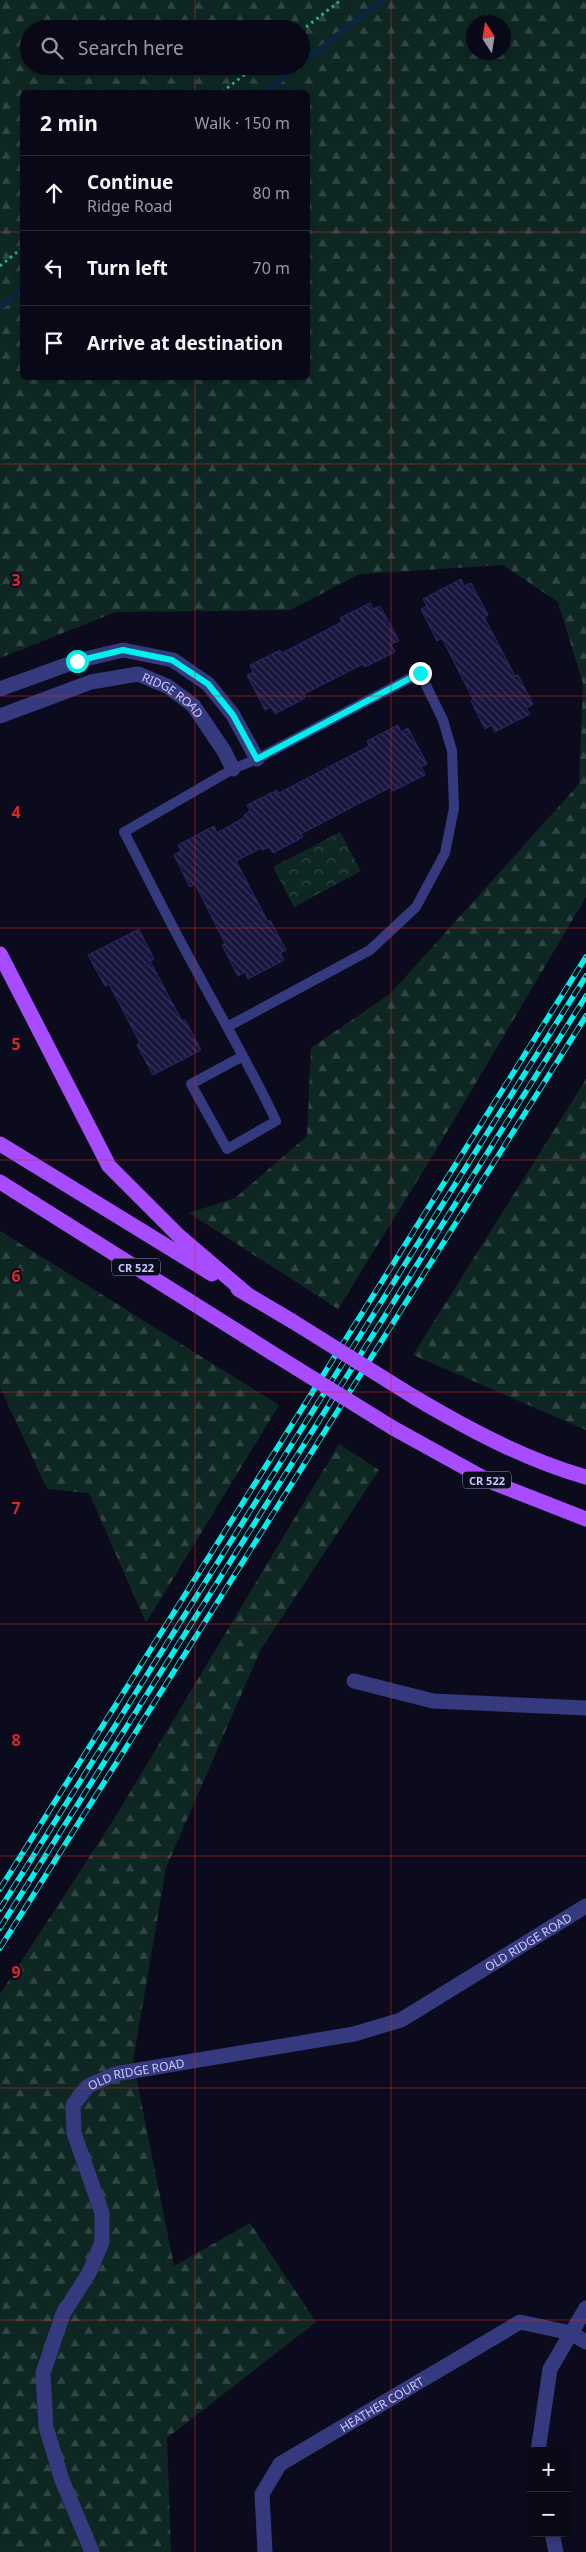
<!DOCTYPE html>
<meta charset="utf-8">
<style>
body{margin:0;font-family:"Noto Sans",sans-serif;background:#171623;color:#f1f3f6}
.controls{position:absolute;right:15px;bottom:15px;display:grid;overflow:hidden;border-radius:8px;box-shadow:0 2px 8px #0003}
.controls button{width:45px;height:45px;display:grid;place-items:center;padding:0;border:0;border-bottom:1px solid #292935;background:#090816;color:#f1f3f6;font:25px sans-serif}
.compass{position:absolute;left:466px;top:15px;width:45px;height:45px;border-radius:50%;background:#090816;box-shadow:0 2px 8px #0003;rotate:348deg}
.stop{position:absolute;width:15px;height:15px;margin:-11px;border:4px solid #00f1ec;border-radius:50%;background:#fff}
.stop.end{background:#00f1ec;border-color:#fff;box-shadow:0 1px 5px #0008}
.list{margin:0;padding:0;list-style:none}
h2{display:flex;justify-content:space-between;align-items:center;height:65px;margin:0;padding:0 20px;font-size:21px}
h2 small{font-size:16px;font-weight:400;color:#999aa1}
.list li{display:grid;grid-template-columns:32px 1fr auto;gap:15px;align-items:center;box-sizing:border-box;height:75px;padding:0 20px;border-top:1px solid #292935}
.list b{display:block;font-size:19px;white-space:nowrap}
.list p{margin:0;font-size:16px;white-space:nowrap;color:#999aa1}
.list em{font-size:16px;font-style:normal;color:#999aa1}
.icon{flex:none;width:28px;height:28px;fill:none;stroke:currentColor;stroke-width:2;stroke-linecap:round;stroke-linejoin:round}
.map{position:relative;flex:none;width:586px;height:2552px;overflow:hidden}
.search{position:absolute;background:#090816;box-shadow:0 2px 8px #0003;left:20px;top:20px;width:290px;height:55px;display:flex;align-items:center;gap:12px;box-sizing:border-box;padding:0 18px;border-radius:28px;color:#999aa1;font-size:19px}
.panel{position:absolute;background:#090816;box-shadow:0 2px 8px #0003;left:20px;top:90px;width:290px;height:290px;border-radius:8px}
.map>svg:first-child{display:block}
.forest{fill:url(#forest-firs);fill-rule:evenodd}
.park{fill:url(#park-crowns)}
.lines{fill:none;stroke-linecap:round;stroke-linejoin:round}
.stream{stroke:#0a2641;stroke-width:5.5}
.building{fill:url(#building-back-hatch);stroke:#2d276b}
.path{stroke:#29b098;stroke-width:3;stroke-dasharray:2.5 4;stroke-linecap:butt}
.lane{stroke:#343a7d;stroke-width:10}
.street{stroke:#343a7d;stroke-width:15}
.primary{stroke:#a74dff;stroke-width:15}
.rail-casing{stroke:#00f1ec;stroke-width:5.5}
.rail{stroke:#0c0b1d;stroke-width:4;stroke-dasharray:11;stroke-linecap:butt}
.primary-bridge{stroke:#a74dff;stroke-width:15}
.route{stroke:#00f1ec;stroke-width:6}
.grid{fill:none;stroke:#d62828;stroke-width:1;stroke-opacity:0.55}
.labels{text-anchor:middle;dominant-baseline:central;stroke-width:4;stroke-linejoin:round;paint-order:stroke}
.shield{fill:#0c0b1d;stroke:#8e8fbb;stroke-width:1}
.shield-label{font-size:11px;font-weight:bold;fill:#c6c7ff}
.street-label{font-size:12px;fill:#c6c7ff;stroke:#0c0b1d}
.grid-label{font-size:16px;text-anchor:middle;font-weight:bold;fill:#d62828;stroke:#0c0b1d;stroke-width:4;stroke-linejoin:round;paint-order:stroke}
</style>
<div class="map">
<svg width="586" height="2552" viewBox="0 0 586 2552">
<defs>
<pattern id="forest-firs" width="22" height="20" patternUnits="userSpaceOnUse" patternTransform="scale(1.25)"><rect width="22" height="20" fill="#0e2723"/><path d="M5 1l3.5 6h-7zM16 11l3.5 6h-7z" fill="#304544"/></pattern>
<pattern id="park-crowns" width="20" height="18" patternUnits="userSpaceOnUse" patternTransform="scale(1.25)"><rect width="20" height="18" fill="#0e2723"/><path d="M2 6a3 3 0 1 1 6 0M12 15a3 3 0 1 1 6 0" fill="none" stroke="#304544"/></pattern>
<pattern id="building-back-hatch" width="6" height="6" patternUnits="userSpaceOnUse" patternTransform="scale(1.25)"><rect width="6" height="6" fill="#19163e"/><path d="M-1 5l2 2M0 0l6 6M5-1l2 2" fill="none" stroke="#39365b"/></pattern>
</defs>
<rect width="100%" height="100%" fill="#0c0b1d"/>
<g class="forest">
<path d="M0 0H586V897L435 1152 338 1309 189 1213 235 1198 307 1136 311 1048 391 993 579 784 583 684 558 602 503 565 360 574 290 610 116 612 0 658ZM504 22V52H474V22ZM29 29H301V66H29ZM22 92H308V378H22Z"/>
<polygon points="586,1079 586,1430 413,1355"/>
<polygon points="0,1231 279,1405 146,1623 89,1493 47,1489 0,1387"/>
<polygon points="339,1444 379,1470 261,1649 166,1868 133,2061 174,2266 250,2223 316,2322 167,2438 171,2552 0,2552 0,1994 114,1819"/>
</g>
<polygon class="park" points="340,832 361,871 294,907 273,867"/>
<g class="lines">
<g class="stream">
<polyline points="301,64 382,0"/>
<polyline points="265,92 298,66"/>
<polyline points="0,308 22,289"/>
</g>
</g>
<g class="building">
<polygon points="461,579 464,586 471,583 488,615 484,617 515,676 518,675 533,704 526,708 530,714 495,732 492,725 485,729 471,701 473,699 442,638 437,641 421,609 427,606 423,599"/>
<polygon points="370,603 373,609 380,606 399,641 391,644 395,652 365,667 363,664 304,694 305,698 275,714 271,707 265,710 247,675 253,672 250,665 280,650 282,653 342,622 340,618"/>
<polygon points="398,725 401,732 408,728 427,764 421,767 425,775 393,791 391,787 356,805 301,834 303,837 273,853 269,847 262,850 261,848 236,861 268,922 270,920 286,950 280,953 284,960 248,979 245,972 238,976 222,945 225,943 195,884 190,887 174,855 181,851 178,845 214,826 217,833 245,817 244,815 250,811 247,805 277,790 279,793 369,746 367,741"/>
<polygon points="139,929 154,959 150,961 182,1021 185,1020 201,1050 153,1075 137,1045 140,1043 109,984 105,986 88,955"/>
</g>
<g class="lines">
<g class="path">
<polyline points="301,31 341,0"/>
<polyline points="222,92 256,66"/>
<polyline points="0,266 22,248"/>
</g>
<path class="lane" d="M227 1027 370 950 416 907 445 853 454 808 452 751 443 720 420 673 257 759 233 769 124 832C148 878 171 925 196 970 223 1021 252 1069 276 1121L227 1149 191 1084 243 1056"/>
<g class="street">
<polyline points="0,689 77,661 123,650 173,660 208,684 233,715 257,759"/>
<path id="s1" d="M0 716 91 682 138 674 167 686 193 705 224 751 233 769"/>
<polyline points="354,1681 433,1701 586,1708"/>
<polyline points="538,2451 550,2369 586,2308"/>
<polyline points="552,2533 556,2552"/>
<path id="s2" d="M92 2552 62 2480 46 2427 43 2373 63 2314 89 2273 102 2242V2213L74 2133 73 2105 88 2086 115 2074 354 2034 401 2020 586 1906"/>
<path id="s3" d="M265 2552 262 2494 280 2464 520 2322 571 2333 586 2342"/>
</g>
<g class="primary">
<polyline points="0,954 109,1166 179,1236 247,1294"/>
<polyline points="0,1144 212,1274"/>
<polyline points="0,1182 272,1353"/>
<polyline points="238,1289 292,1321"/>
<path d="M414 1397C468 1429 526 1460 586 1477"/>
<polyline points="393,1428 489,1481 586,1519"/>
</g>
<defs>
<g id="rail">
<polyline points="0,1889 586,957"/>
<polyline points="0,1909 586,976"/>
<polyline points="0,1928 586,996"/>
<polyline points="0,1948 586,1016"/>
</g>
</defs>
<use href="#rail" class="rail-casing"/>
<use href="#rail" class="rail"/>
<g class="primary-bridge">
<polyline points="292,1321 414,1397"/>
<polyline points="272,1353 393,1428"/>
</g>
</g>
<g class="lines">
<polyline class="route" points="77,661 123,650 172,660 208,684 233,715 257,759 420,673"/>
</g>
<path class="grid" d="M195 0V29M391 0V2552M195 66V92M0 232H22M308 232H586M195 378V2552M0 464H586M0 696H586M0 928H586M0 1160H586M0 1392H586M0 1624H586M0 1856H586M0 2088H586M0 2320H586"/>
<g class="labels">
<g class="shield">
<rect x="112" y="1258.5" width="48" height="17" rx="4"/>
<rect x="463" y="1471.5" width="48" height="17" rx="4"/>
</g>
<g class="shield-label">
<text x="136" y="1267">CR 522</text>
<text x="487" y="1480">CR 522</text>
</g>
<g class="street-label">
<text stroke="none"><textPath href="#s1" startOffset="186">RIDGE ROAD</textPath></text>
<text stroke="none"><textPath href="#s2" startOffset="968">OLD RIDGE ROAD</textPath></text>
<text stroke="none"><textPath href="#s2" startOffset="548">OLD RIDGE ROAD</textPath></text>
<text stroke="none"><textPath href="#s3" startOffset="211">HEATHER COURT</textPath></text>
</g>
</g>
<g class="grid-label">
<text x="16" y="586">3</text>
<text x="16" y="818">4</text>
<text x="16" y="1050">5</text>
<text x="16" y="1282">6</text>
<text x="16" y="1514">7</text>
<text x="16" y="1746">8</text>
<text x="16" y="1978">9</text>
</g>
</svg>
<div class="controls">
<button>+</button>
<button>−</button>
</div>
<svg class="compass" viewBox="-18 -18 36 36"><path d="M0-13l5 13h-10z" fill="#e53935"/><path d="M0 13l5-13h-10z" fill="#999aa1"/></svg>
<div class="stop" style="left:77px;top:661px"></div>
<div class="stop end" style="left:420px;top:673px"></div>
<div class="search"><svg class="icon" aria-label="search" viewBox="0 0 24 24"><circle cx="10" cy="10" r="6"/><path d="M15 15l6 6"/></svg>Search here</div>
<section class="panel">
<h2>2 min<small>Walk · 150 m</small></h2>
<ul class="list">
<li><svg class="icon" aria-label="ahead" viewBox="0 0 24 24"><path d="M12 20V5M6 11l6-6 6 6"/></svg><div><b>Continue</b><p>Ridge Road</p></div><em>80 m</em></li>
<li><svg class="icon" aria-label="left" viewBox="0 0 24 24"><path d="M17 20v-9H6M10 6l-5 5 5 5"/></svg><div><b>Turn left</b></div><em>70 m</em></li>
<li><svg class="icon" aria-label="arrive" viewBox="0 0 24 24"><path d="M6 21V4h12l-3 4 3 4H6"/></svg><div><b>Arrive at destination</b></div></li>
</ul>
</section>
</div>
